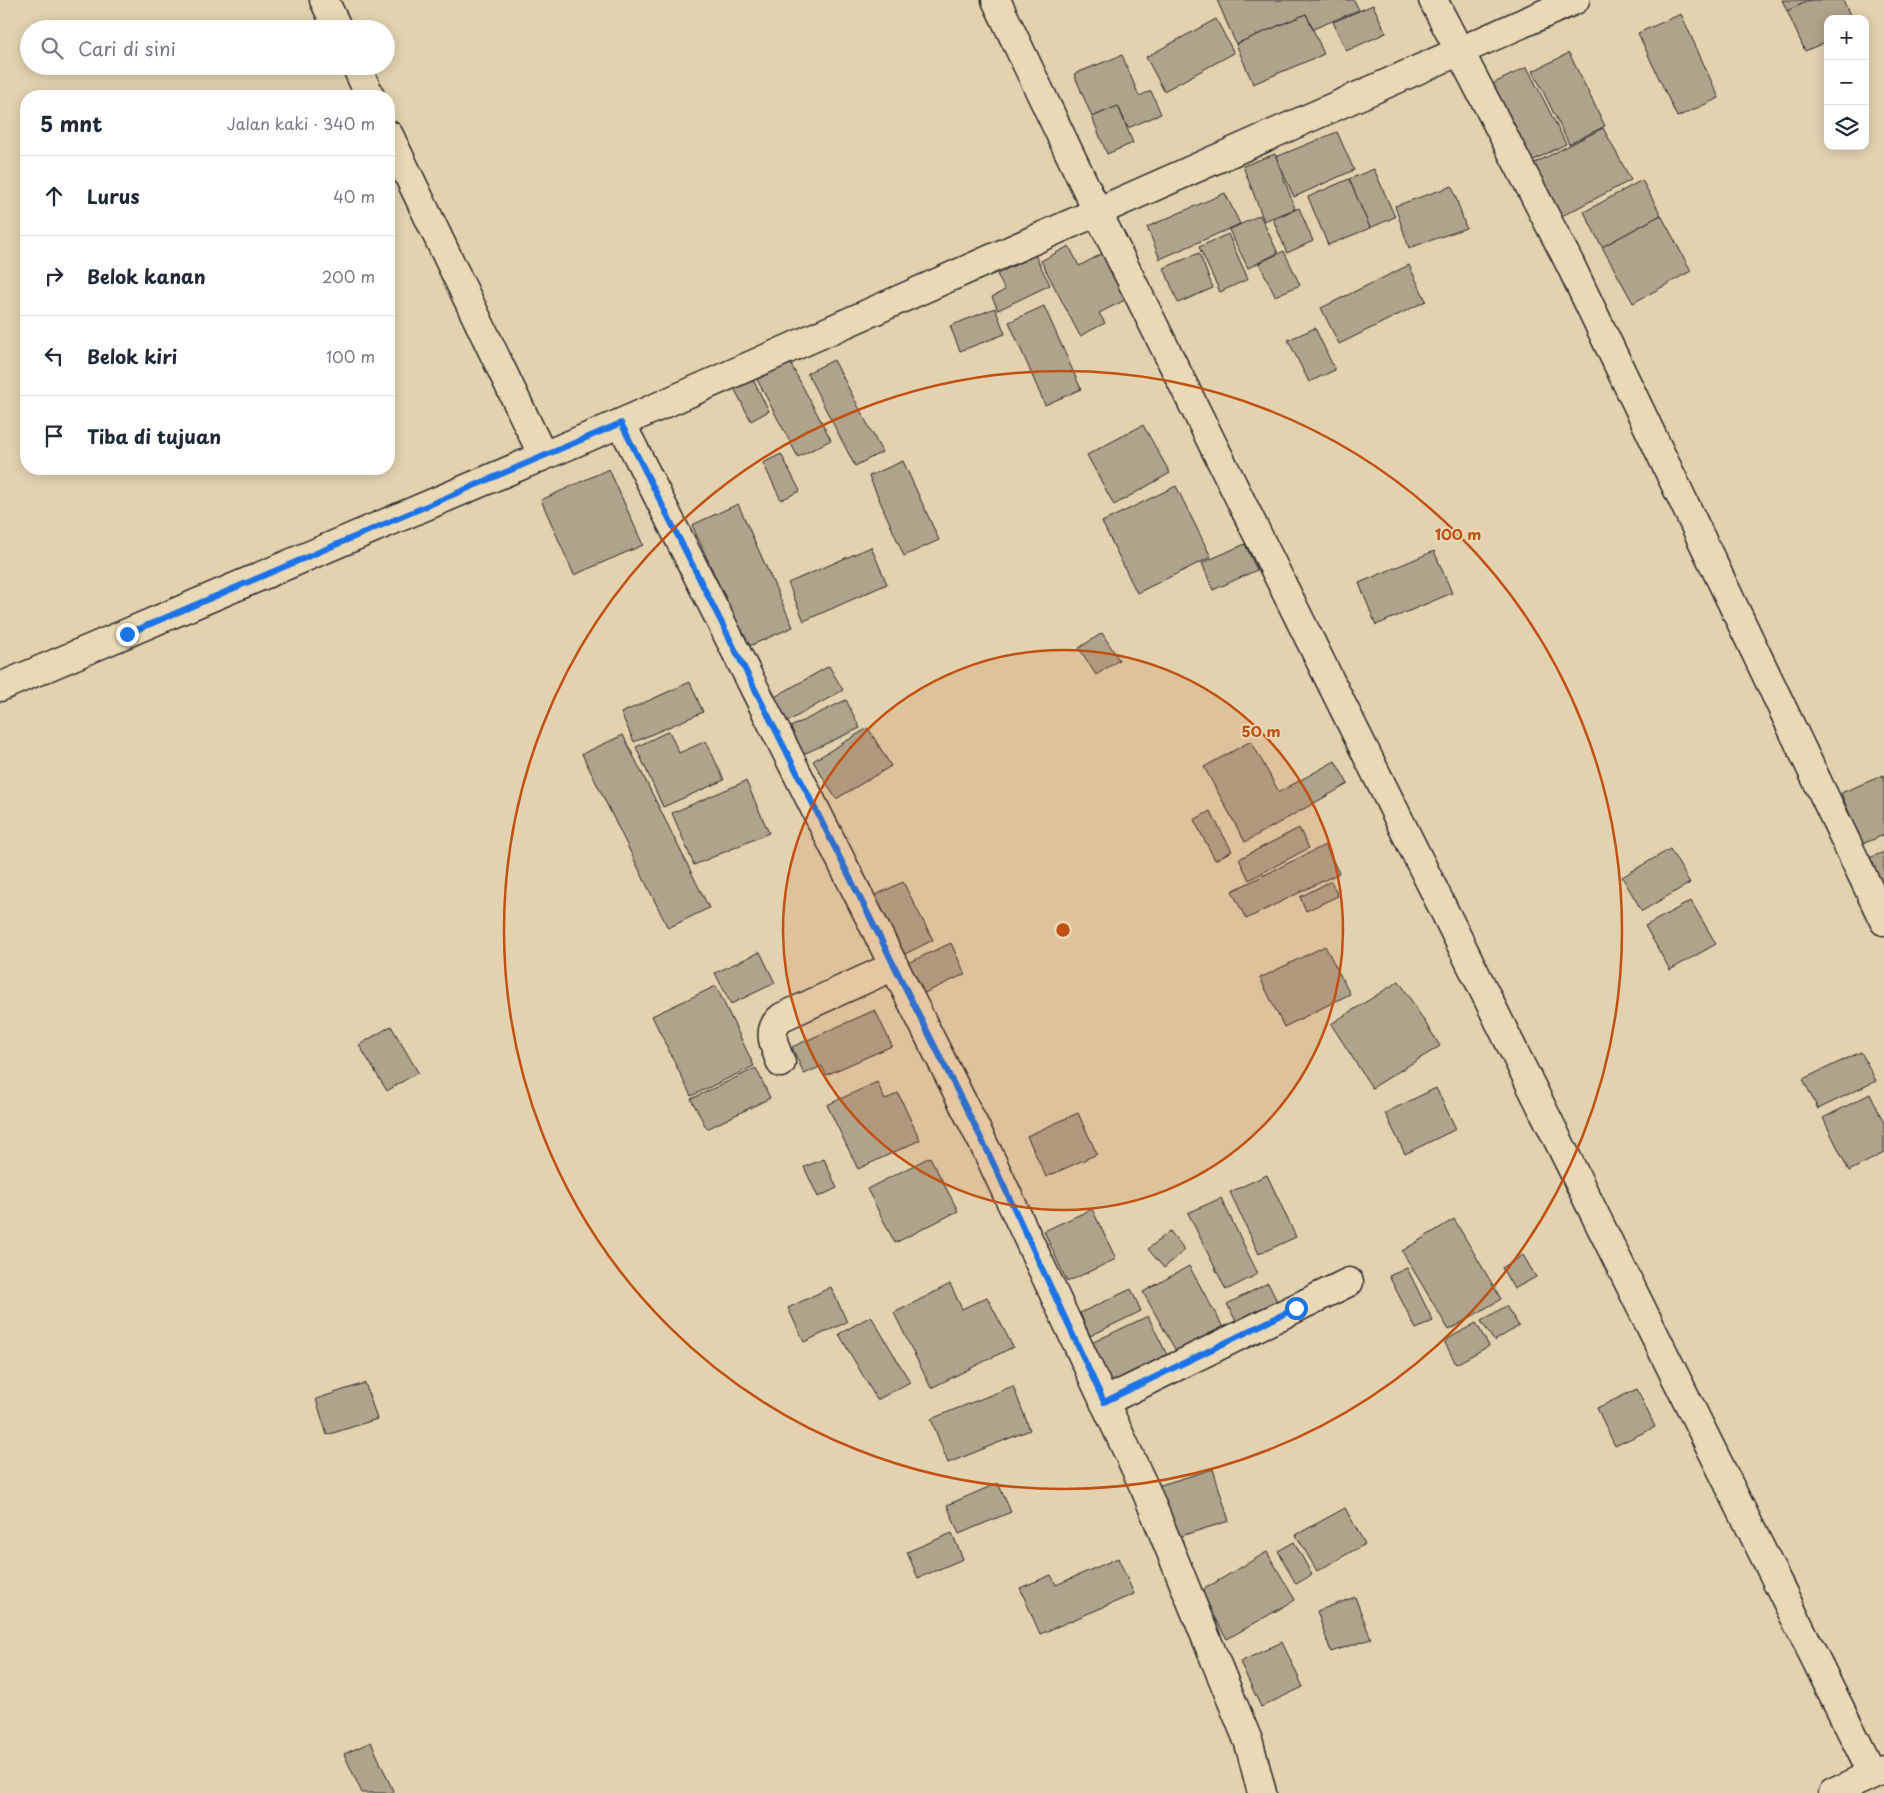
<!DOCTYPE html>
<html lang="id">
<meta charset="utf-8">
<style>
body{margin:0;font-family:"Playpen Sans",sans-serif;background:#f6f6f7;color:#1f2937}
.controls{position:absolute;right:15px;top:15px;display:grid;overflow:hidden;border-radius:10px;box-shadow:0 2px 12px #0003}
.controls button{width:45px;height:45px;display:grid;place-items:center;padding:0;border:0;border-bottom:1px solid #e0e1e3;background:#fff;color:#1f2937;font:25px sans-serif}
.stop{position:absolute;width:15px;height:15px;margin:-11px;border:4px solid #1a73e8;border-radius:50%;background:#fff}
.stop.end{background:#1a73e8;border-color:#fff;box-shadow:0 1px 5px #0008}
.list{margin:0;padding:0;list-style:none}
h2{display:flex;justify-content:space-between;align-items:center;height:65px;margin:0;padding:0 20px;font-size:21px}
h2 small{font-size:16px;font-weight:400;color:#747a83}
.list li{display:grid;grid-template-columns:32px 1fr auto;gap:15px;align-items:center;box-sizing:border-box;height:80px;padding:0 20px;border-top:1px solid #e0e1e3}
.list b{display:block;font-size:19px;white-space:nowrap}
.list em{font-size:16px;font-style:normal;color:#747a83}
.icon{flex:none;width:28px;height:28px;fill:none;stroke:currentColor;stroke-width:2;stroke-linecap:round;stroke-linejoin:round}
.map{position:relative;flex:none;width:1884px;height:1793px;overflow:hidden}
.search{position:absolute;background:#fff;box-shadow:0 2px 12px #0003;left:20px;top:20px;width:375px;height:55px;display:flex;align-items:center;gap:12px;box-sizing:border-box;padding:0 18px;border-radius:28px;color:#747a83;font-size:19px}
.panel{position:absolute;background:#fff;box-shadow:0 2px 12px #0003;left:20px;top:90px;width:375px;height:385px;border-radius:20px}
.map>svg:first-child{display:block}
.building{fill:#b0a38b;stroke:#2b2b2b}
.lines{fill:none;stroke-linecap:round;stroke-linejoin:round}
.minor-casing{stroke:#2b2b2b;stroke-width:31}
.minor{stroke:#ead9b6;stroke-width:28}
.route{stroke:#1a73e8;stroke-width:6}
.ring{fill:none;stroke:#c25012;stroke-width:2.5}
.centre{fill:#c25012;stroke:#ead9b6;stroke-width:2.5}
.ring-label{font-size:15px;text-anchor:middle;font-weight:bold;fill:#c25012;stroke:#ead9b6;stroke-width:4;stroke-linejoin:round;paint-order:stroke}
</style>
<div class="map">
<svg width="1884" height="1793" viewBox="0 0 1884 1793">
<rect width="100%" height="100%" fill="#e2d2b0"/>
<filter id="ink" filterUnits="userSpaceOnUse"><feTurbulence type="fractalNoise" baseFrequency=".02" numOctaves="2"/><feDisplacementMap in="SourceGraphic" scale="10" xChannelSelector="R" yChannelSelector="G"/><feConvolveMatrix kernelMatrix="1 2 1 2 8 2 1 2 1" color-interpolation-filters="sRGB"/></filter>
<g filter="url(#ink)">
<g class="building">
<polygon points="1217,0 1354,0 1359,10 1313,29 1306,14 1236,44"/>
<polygon points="1782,0 1811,0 1787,11"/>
<polygon points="1811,0 1843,0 1852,19 1828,19 1828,41 1805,51 1787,11"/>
<polygon points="1373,5 1386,33 1346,51 1333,22"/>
<polygon points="1306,14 1324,54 1253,84 1236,44"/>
<polygon points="1681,14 1719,98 1677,117 1638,33"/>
<polygon points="1216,19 1234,53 1164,91 1146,57"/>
<polygon points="1569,53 1605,126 1569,144 1533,71"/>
<polygon points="1122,55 1139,96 1151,91 1161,114 1128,128 1118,106 1092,117 1074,74"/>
<polygon points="1527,67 1566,144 1520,167 1482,89"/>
<polygon points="1118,106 1133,143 1107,154 1092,117"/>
<polygon points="1603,128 1631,180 1560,217 1533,164"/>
<polygon points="1337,132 1354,170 1294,197 1276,157"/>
<polygon points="1275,154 1295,209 1264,221 1243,166"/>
<polygon points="1374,169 1395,217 1370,228 1349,179"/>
<polygon points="1349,179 1370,228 1328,245 1308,197"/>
<polygon points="1642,180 1661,215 1602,247 1584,212"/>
<polygon points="1452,186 1466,228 1409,248 1395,206"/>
<polygon points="1225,193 1240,224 1160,259 1147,227"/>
<polygon points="1299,208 1313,241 1287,253 1273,219"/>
<polygon points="1260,215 1278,253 1248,268 1229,230"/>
<polygon points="1661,215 1691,271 1633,303 1602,247"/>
<polygon points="1228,234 1248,279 1220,292 1199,247"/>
<polygon points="1069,246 1079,266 1109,250 1133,296 1099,313 1105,323 1080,336 1041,261"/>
<polygon points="1284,251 1300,285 1275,296 1259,263"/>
<polygon points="1199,253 1213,288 1178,303 1164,268"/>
<polygon points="1035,255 1050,285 998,310 992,297 1005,290 997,274"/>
<polygon points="1409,265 1426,301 1339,344 1321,308"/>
<polygon points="1044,306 1081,389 1045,405 1009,322"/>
<polygon points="995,308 1005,334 960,351 950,326"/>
<polygon points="1315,328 1335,370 1309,382 1288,340"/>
<polygon points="786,355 831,440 798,457 753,372"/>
<polygon points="834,360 882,452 855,466 807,373"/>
<polygon points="750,374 769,411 751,421 732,384"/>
<polygon points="1143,425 1170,473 1114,505 1087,455"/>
<polygon points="781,454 800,491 781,500 763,463"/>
<polygon points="903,461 939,540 904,556 869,476"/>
<polygon points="609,469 643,545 574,575 541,500"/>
<polygon points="1176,486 1211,557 1137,593 1102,522"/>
<polygon points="738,504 793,627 747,647 692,525"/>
<polygon points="1245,544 1257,570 1213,590 1202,563"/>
<polygon points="871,547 887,584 804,621 788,583"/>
<polygon points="1434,551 1452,593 1376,625 1359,583"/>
<polygon points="1102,633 1119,660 1096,675 1079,648"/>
<polygon points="829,666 843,690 778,727 764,703"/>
<polygon points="690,682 703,712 634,742 621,713"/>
<polygon points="846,700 860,728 795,758 782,731"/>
<polygon points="868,728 891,766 836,799 813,761"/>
<polygon points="669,731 679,753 706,741 724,780 663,807 636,747"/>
<polygon points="623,735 709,908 668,928 582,754"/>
<polygon points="1251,741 1279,792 1335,761 1348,784 1245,842 1204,767"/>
<polygon points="1884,775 1884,835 1862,844 1841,793"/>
<polygon points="746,781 769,833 694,865 672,813"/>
<polygon points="1210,811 1232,851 1215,860 1194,820"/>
<polygon points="1299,828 1309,848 1249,880 1239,859"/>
<polygon points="1325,845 1339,873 1246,919 1232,891"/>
<polygon points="1670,849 1690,883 1642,911 1622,877"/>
<polygon points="1884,852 1884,884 1871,890 1859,862"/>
<polygon points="1331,881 1338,896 1306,911 1300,897"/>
<polygon points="903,882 933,940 893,960 863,901"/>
<polygon points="1691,901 1716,944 1670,970 1645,926"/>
<polygon points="951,943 965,974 916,997 901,966"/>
<polygon points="1325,946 1350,994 1284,1027 1260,978"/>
<polygon points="760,952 775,983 731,1004 715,973"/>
<polygon points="1399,981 1440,1046 1372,1088 1331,1024"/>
<polygon points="716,986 754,1066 691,1096 652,1016"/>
<polygon points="875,1010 892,1046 826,1075 822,1066 804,1074 792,1047"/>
<polygon points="391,1026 418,1072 387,1091 359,1045"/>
<polygon points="1861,1052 1876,1081 1818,1109 1803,1079"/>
<polygon points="756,1068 770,1098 707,1129 691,1099"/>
<polygon points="877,1082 885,1100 898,1093 920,1140 858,1169 827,1105"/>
<polygon points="1436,1088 1456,1129 1405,1154 1385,1113"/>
<polygon points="1870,1094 1884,1123 1884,1153 1849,1171 1823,1118"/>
<polygon points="1078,1113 1097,1154 1046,1177 1027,1136"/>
<polygon points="930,1157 958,1211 895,1243 867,1189"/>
<polygon points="824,1159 837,1188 818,1197 804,1167"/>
<polygon points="1267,1175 1296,1237 1259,1254 1230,1192"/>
<polygon points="1221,1198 1258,1274 1226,1290 1188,1213"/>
<polygon points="1092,1209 1116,1259 1067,1282 1044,1231"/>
<polygon points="1454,1219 1501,1299 1449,1330 1402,1251"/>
<polygon points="1170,1231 1185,1250 1164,1268 1148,1249"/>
<polygon points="1523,1255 1536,1277 1514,1289 1502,1268"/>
<polygon points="1189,1266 1223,1327 1177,1353 1143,1292"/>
<polygon points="1407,1268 1433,1321 1416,1329 1389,1276"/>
<polygon points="1268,1283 1280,1307 1239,1327 1227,1304"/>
<polygon points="950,1284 962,1309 987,1297 1013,1347 931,1388 894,1313"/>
<polygon points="831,1287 847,1322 804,1342 788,1308"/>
<polygon points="1131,1289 1141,1311 1090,1336 1080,1313"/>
<polygon points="1506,1306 1519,1326 1494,1341 1481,1321"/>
<polygon points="871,1316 910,1382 877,1400 839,1334"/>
<polygon points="1148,1316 1168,1357 1103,1388 1083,1347"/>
<polygon points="1476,1323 1489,1346 1456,1364 1444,1341"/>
<polygon points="365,1383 377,1419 327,1435 316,1399"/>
<polygon points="1013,1386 1030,1430 948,1463 931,1419"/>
<polygon points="1637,1389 1655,1427 1615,1446 1597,1408"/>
<polygon points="1213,1469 1229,1521 1168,1540 1151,1488"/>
<polygon points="998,1483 1011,1512 959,1534 947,1505"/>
<polygon points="1345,1508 1365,1544 1317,1571 1296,1535"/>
<polygon points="952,1533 963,1559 918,1578 907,1552"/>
<polygon points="1294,1542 1312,1575 1296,1584 1278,1551"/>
<polygon points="1267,1552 1295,1600 1227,1639 1199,1592"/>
<polygon points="1118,1558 1134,1594 1040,1634 1020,1588 1051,1575 1056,1585"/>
<polygon points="1355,1597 1371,1639 1331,1652 1317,1611"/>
<polygon points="1282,1642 1303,1687 1261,1707 1240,1662"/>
<polygon points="371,1742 394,1793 362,1793 344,1754"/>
</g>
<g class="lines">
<defs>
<g id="minor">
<polyline points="324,0 338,29"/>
<polyline points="996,0 1098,213 1872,1773"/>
<polyline points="1433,0 1569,262 1884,921"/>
<polyline points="356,66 370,96"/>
<polyline points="389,135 543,456"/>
<polyline points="621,423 988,1153 1146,1491 1249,1743 1262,1793"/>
<polyline points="0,687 621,423 1575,0"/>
<path d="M781 1063C775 1047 765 1030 782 1017L894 966"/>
<polyline points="1104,1402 1349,1282"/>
<polyline points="1833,1793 1884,1769"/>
</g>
</defs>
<use href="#minor" class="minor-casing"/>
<use href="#minor" class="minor"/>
</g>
</g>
<g class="lines" filter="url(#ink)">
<polyline class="route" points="127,634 621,423 988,1152 1104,1402 1296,1308"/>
</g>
<circle cx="1063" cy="930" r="280" fill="#c25012" fill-opacity=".12"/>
<g class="ring">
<circle cx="1063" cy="930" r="280"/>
<circle cx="1063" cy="930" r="559"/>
</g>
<circle cx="1063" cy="930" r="8" class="centre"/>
<g class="ring-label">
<text x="1458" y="540">100 m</text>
<text x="1261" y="737">50 m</text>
</g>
</svg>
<div class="controls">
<button>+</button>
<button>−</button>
<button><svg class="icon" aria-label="layers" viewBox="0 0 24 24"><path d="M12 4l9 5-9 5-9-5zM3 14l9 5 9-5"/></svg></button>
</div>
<div class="stop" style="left:1296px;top:1308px"></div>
<div class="stop end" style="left:127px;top:634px"></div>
<div class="search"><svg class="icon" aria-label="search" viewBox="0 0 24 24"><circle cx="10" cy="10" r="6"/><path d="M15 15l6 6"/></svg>Cari di sini</div>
<section class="panel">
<h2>5 mnt<small>Jalan kaki · 340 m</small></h2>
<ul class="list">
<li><svg class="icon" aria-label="ahead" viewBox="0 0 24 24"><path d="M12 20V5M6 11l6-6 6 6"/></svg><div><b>Lurus</b></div><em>40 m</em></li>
<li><svg class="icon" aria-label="right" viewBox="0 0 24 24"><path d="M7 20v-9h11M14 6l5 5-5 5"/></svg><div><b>Belok kanan</b></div><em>200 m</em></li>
<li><svg class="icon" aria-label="left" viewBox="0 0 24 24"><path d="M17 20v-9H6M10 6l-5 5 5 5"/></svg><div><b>Belok kiri</b></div><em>100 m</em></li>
<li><svg class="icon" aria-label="arrive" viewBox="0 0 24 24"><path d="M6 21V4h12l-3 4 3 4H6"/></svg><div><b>Tiba di tujuan</b></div></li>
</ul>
</section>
</div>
